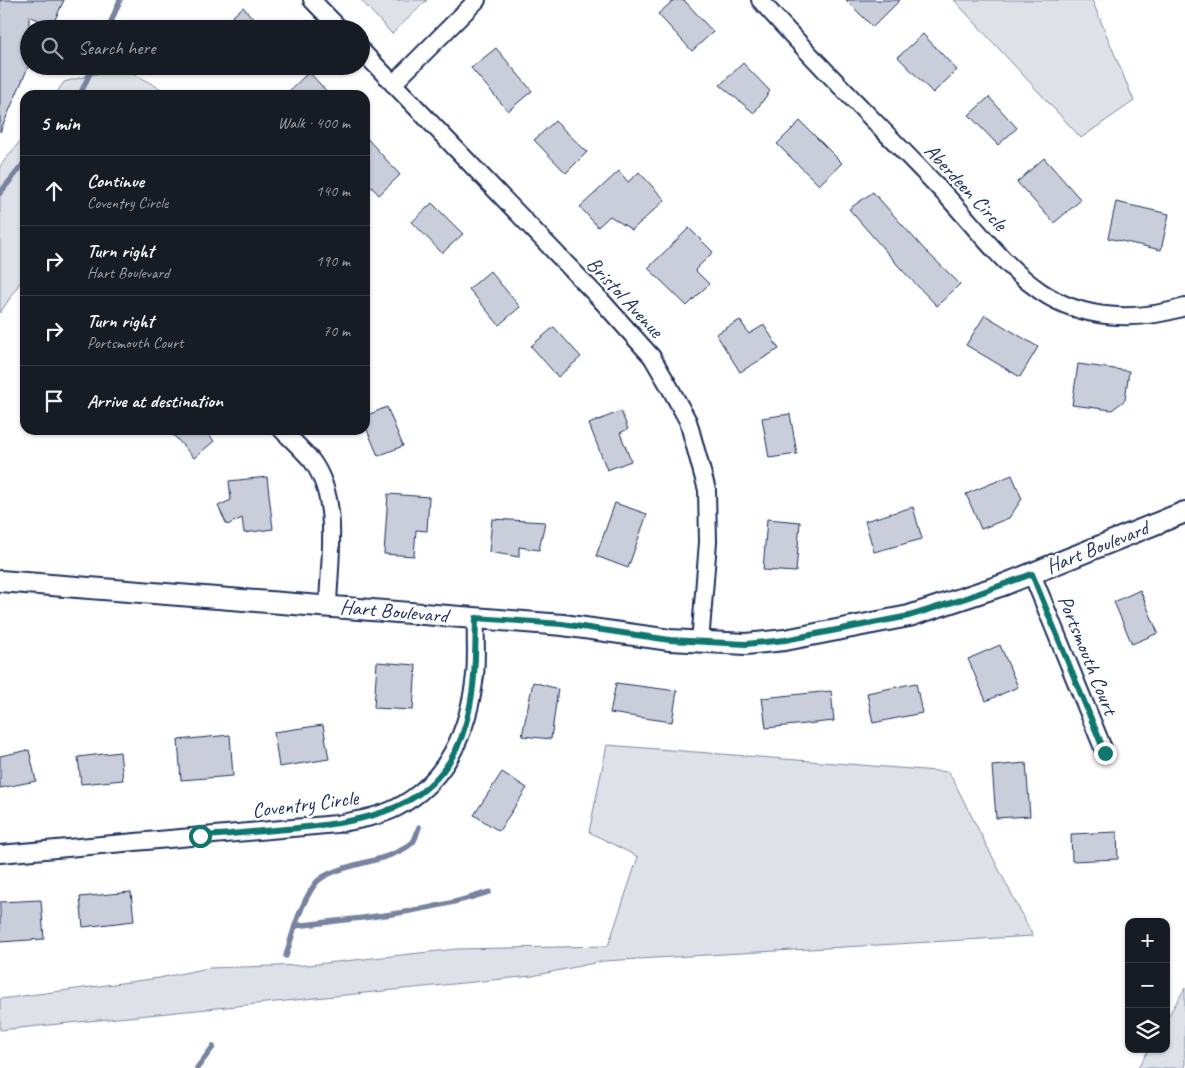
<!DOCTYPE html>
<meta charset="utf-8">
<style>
body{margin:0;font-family:Caveat,sans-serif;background:#242831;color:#f1f3f6}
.controls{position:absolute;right:15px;bottom:15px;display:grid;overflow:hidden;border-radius:10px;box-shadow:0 1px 4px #0004}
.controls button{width:45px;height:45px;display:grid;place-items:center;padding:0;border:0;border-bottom:1px solid #363941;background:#171b24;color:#f1f3f6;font:25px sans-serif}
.stop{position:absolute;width:15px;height:15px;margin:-11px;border:4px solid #0f766e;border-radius:50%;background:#fff}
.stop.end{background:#0f766e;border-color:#fff;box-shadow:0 1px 5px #0008}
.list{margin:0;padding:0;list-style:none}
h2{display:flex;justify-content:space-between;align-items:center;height:65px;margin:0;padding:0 20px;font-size:21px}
h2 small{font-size:16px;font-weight:400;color:#9ea1a6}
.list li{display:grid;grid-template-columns:32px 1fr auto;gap:15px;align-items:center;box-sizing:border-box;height:70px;padding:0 20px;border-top:1px solid #363941}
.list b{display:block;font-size:19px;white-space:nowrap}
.list p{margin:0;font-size:16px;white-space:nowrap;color:#9ea1a6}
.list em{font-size:16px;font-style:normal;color:#9ea1a6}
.icon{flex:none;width:28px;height:28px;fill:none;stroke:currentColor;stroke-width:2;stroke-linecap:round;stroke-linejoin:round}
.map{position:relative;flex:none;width:1185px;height:1068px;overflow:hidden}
.search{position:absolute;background:#171b24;box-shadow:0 1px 4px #0004;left:20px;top:20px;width:350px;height:55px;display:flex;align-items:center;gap:12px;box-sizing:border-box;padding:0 18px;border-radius:28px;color:#9ea1a6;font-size:19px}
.panel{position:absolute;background:#171b24;box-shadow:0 1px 4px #0004;left:20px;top:90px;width:350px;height:345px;border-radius:15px}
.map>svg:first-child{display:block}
.green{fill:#dee1e7;stroke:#7c88a2}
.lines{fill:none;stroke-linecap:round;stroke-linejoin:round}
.stream{stroke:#77839f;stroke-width:5.5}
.building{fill:#caceda;stroke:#1b2f5e}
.minor-casing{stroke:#1b2f5e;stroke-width:20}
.tertiary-casing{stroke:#1b2f5e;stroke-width:24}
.minor{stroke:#fff;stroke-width:16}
.tertiary{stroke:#fff;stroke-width:20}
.route{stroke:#0f766e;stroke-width:6}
.labels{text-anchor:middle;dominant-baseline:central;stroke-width:5;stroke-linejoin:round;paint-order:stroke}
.street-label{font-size:21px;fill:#1b2f5e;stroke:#fff}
</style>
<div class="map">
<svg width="1185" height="1068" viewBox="0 0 1185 1068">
<rect width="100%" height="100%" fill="#fff"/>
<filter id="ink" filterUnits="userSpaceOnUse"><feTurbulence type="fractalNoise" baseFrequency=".02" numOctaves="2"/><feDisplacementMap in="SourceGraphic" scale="10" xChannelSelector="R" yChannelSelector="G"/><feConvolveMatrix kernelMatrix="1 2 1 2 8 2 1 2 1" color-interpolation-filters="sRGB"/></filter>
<g filter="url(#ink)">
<g class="green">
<polygon points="361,0 427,0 392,34"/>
<polygon points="954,0 1092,0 1134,101 1081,138"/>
<polygon points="123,67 161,89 159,95 55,95 64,82"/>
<polygon points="25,135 25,275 0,313 0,166"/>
<polygon points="607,745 949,772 1033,936 604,961 532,976 0,1030 0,999 159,978 208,968 308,965 457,949 608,946 638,857 589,832"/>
<polygon points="1185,988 1185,1068 1138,1068 1149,1049 1166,1049 1166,1020"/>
</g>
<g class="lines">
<g class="stream">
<polyline points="108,29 120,0"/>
<polyline points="80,95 93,66"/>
<polyline points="0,193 25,162"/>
<path d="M295 926C360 918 426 913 489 892"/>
<path d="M286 956C293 932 300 905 315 884 331 863 391 864 413 842 416 838 417 832 419 827"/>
<polyline points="197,1068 213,1047"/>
</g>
</g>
<g class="building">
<polygon points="0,0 64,0 52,26 29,16 29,65 0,132"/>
<polygon points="674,0 684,0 713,32 692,51 658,14"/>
<polygon points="846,0 900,0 873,27"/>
<polygon points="243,7 262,29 219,29"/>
<polygon points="923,34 957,70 933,93 898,57"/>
<polygon points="496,48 532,91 508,111 471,68"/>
<polygon points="743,63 770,91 754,113 720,85"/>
<polygon points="309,72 330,95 285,95"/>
<polygon points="989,97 1017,128 998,145 969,115"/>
<polygon points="555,121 587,152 566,173 534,140"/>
<polygon points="800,121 842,163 819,185 777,144"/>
<polygon points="365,136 400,175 379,195 365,180"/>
<polygon points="1044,158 1081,200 1054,223 1017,182"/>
<polygon points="619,171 628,182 639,172 665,200 632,230 610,216 598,227 580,207"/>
<polygon points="873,192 923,248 960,284 937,306 902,270 849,209"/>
<polygon points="1116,202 1169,214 1161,250 1108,238"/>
<polygon points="432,203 463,234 442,253 412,222"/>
<polygon points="689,228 713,252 695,270 709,284 687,306 648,268"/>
<polygon points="490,271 520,307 499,325 469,289"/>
<polygon points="985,315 1038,347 1020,377 966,345"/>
<polygon points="740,320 749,334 764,325 779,349 740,372 716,334"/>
<polygon points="554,327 581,357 558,377 531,346"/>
<polygon points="1078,364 1129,371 1125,400 1112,410 1072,405"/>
<polygon points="387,407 403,446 378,456 365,425 365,416"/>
<polygon points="621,411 628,429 620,433 631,461 607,470 589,424"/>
<polygon points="790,414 797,454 769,458 762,418"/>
<polygon points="169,430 205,430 214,441 194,458"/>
<polygon points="1012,475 1022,499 1009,518 981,529 966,494"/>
<polygon points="267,477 273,529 244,533 242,518 227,525 218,506 231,500 229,481"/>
<polygon points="388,494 429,497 427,531 416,530 414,556 384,554"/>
<polygon points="615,503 647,514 628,568 596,556"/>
<polygon points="913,507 922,539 874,552 865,521"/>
<polygon points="492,519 545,522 539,550 519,547 519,557 489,552"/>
<polygon points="767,519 800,522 796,572 763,570"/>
<polygon points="1140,590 1158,633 1132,644 1114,602"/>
<polygon points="1000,645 1018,687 986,701 968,659"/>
<polygon points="377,662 416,665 413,710 374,708"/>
<polygon points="533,682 558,689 551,739 522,736"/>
<polygon points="616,683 677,691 672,722 610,713"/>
<polygon points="916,683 922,713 873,723 867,693"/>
<polygon points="831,691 834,721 766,728 762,698"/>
<polygon points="323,725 329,759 279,767 274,732"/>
<polygon points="230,735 233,776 181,780 178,740"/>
<polygon points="29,750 36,781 0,788 0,756"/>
<polygon points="120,752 123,780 81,784 78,757"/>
<polygon points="1026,763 1030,816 996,818 992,766"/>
<polygon points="502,772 527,788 499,831 474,815"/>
<polygon points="1117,832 1118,859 1072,861 1071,834"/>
<polygon points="131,892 134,921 83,927 80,897"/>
<polygon points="41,900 44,939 0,942 0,902"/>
</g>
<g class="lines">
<defs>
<g id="minor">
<polyline points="312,0 340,29"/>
<path d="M760 0C817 65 880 126 940 189 972 222 1001 264 1040 291 1082 320 1137 322 1185 307"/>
<polyline points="361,50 600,299 652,357 670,388 688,421 707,490 708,542 700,643"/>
<polyline points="393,84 477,0"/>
<path d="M282 430C292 440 303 450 312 461 341 501 329 560 328 606"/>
<polyline points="1032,574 1105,753"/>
<path d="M0 854 337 824C357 820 378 817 396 808 447 782 469 730 475 675 477 657 475 637 476 618"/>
</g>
<polyline id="tertiary" points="0,581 563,625 670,640 746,644 785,640 909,616 1003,585 1185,512"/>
</defs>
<use href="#minor" class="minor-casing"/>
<use href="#tertiary" class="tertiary-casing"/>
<use href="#minor" class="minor"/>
<use href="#tertiary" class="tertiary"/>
</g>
</g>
<g class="lines" filter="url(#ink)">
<path class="route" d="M200 836C229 835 258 831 287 829 364 822 442 812 466 723 476 688 475 654 476 618L562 624 670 640 746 644 785 640 909 616 966 598 1032 574 1105 753"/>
</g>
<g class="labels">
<g class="street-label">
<text transform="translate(966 187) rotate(47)">Aberdeen Circle</text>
<text transform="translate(625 297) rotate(47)">Bristol Avenue</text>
<text transform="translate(1097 547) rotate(-22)">Hart Boulevard</text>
<text transform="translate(394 611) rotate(5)">Hart Boulevard</text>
<text transform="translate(1088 655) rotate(68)">Portsmouth Court</text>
<text transform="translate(305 804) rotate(-7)">Coventry Circle</text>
</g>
</g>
</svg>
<div class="controls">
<button>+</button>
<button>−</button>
<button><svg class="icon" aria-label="layers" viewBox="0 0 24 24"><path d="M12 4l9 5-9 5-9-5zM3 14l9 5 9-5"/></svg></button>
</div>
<div class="stop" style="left:200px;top:836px"></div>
<div class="stop end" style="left:1105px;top:753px"></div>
<div class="search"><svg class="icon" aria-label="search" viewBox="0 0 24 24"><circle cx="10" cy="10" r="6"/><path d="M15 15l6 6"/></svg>Search here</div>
<section class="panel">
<h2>5 min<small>Walk · 400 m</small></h2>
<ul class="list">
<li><svg class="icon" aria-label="ahead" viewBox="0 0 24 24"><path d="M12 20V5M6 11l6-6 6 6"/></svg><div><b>Continue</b><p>Coventry Circle</p></div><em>140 m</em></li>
<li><svg class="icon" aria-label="right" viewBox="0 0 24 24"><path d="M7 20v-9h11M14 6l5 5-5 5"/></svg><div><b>Turn right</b><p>Hart Boulevard</p></div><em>190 m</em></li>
<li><svg class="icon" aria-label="right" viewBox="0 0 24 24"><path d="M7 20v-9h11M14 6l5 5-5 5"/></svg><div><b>Turn right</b><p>Portsmouth Court</p></div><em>70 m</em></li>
<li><svg class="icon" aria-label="arrive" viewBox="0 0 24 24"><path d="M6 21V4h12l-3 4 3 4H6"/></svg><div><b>Arrive at destination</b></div></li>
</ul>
</section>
</div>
